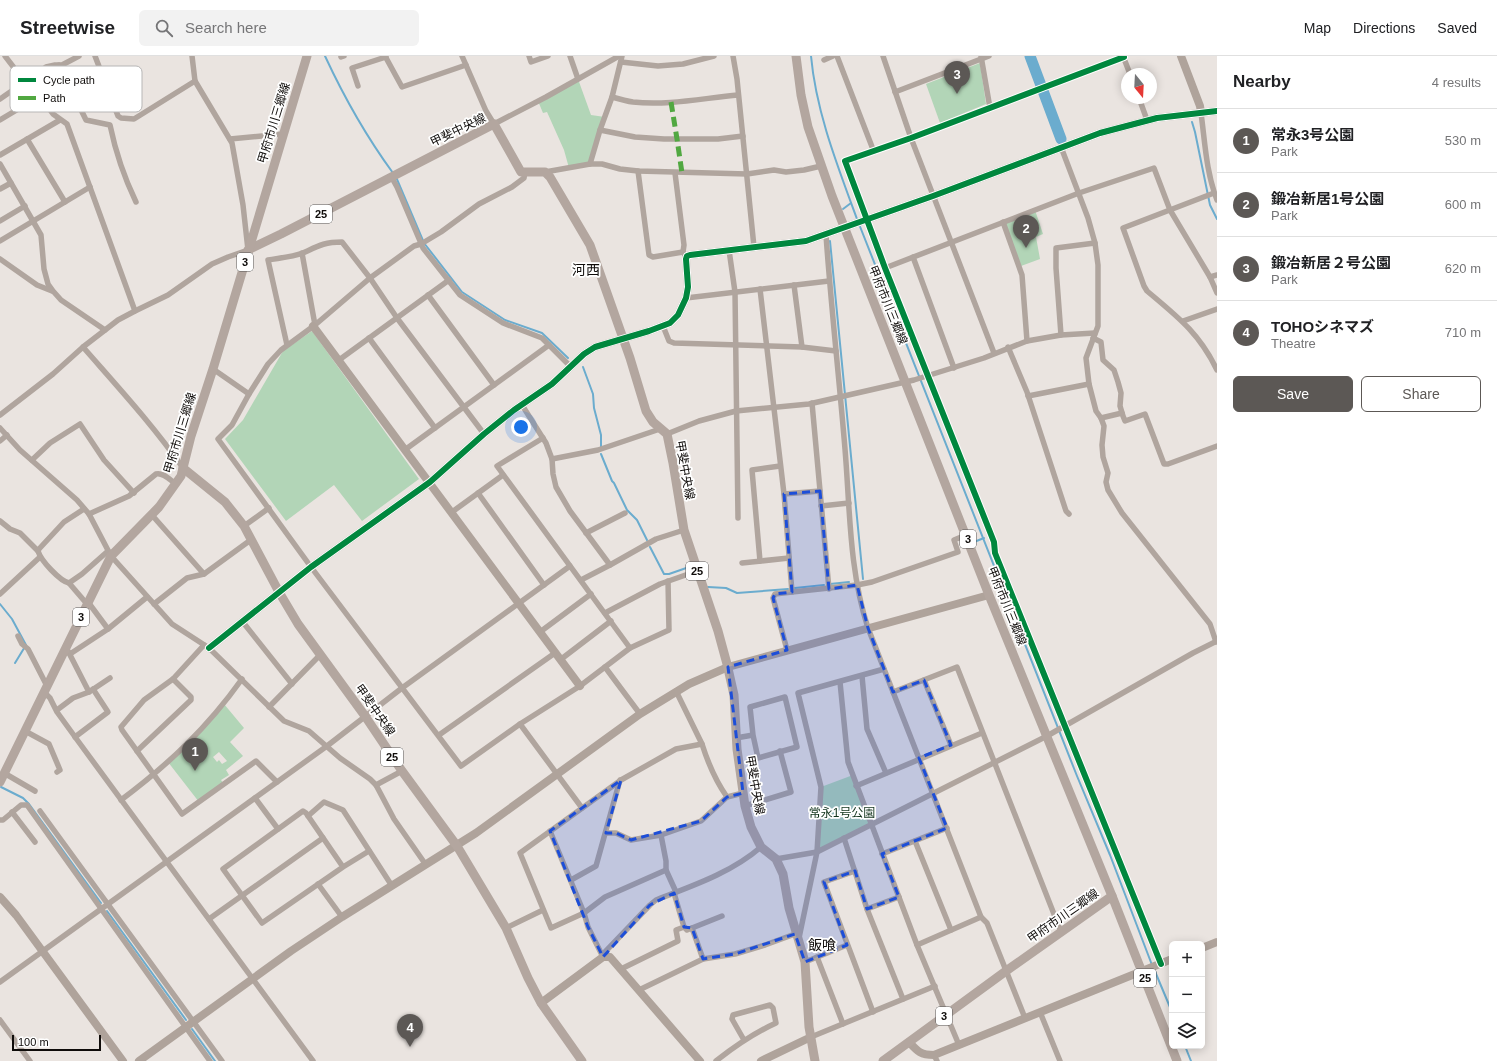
<!DOCTYPE html>
<meta charset="utf-8">
<style>
:root{--surface:#fff;--page:#f2f2f2;--text:#202124;--muted:#757577;--line:#e0e0e0;--accent:#5c5855}
body{margin:0;font-family:Helvetica,"Noto Sans JP",sans-serif;background:var(--page);color:var(--text)}
.controls{position:absolute;right:12px;bottom:12px;display:grid;overflow:hidden;border-radius:6px;box-shadow:0 2px 10px #0003}
.controls button{width:36px;height:36px;display:grid;place-items:center;padding:0;border:0;border-bottom:1px solid var(--line);background:var(--surface);color:var(--text);font:20px sans-serif}
.compass{position:absolute;left:1121px;top:12px;width:36px;height:36px;border-radius:50%;background:var(--surface);box-shadow:0 2px 10px #0003;rotate:162deg}
.scale{position:absolute;left:12px;bottom:10px;width:89px;box-sizing:border-box;padding-left:4px;border:2px solid #0f0c0a;border-top:0;font-size:11px;line-height:14px;white-space:nowrap;color:#0f0c0a;-webkit-text-stroke:3px #fff;paint-order:stroke}
.you{position:absolute;left:521px;top:371px;width:14px;height:14px;margin:-10px;border:3px solid #fff;border-radius:50%;background:#1a73e8;box-shadow:0 0 0 6px #1a73e833}
.badge{display:grid;place-items:center;width:26px;height:26px;border-radius:50%;background:var(--accent);color:#fff;font-size:13px;font-weight:700}
.pin{position:absolute;translate:-50% -33px;filter:drop-shadow(0 1px 2px #0008)}
.pin::after{content:'';position:absolute;top:21px;width:14px;height:12px;background:inherit;clip-path:polygon(0 0,100% 0,50% 100%)}
.list{margin:0;padding:0;list-style:none}
h2{display:flex;justify-content:space-between;align-items:center;height:52px;margin:0;padding:0 16px;font-size:17px}
h2 small{font-size:13px;font-weight:400;color:var(--muted)}
.list li{display:grid;grid-template-columns:26px 1fr auto;gap:12px;align-items:center;box-sizing:border-box;height:64px;padding:0 16px;border-top:1px solid var(--line)}
.list b{display:block;font-size:15px;white-space:nowrap}
.list p{margin:0;font-size:13px;white-space:nowrap;color:var(--muted)}
.list em{font-size:13px;font-style:normal;color:var(--muted)}
.actions{display:flex;gap:8px;padding:12px 16px}
.actions a{flex:1;padding:9px 0;border:1px solid var(--accent);border-radius:6px;text-align:center;font-size:14px;color:var(--accent)}
.actions .main{background:var(--accent);color:#fff}
.icon{flex:none;width:22px;height:22px;fill:none;stroke:currentColor;stroke-width:2;stroke-linecap:round;stroke-linejoin:round}
.map{position:relative;flex:none;width:1217px;height:1005px;overflow:hidden}
header{display:flex;align-items:center;gap:24px;box-sizing:border-box;height:56px;padding:0 20px;background:var(--surface);border-bottom:1px solid var(--line)}
header strong{font-size:19px}
nav{display:flex;gap:22px;margin-inline-start:auto;font-size:14px}
.search{width:280px;height:36px;background:var(--page);display:flex;align-items:center;gap:10px;box-sizing:border-box;padding:0 14px;border-radius:6px;color:var(--muted);font-size:15px}
main{display:flex}
aside{flex:1;background:var(--surface)}
.map>svg:first-child{display:block}
.green{fill:#b2d5b7;fill-rule:evenodd}
.lines{fill:none;stroke-linecap:round;stroke-linejoin:round}
.stream{stroke:#6bacce;stroke-width:2}
.river{stroke:#6bacce;stroke-width:11}
.street{stroke:#b0a59e;stroke-width:5.5}
.secondary{stroke:#afa39b;stroke-width:8}
.primary{stroke:#b3a69f;stroke-width:9}
.quiet{stroke:#51a841;stroke-width:5;stroke-dasharray:10 5;stroke-linecap:butt}
.cycleway-casing{stroke:#fff;stroke-width:8}
.cycleway{stroke:#00873e;stroke-width:6}
.marked{fill:#1d4ed8;fill-opacity:0.2;stroke:#1d4ed8;stroke-width:3;stroke-dasharray:8 5;stroke-linejoin:round}
.labels{text-anchor:middle;stroke-width:3.5;stroke-linejoin:round;paint-order:stroke}
.shield{fill:#fff;stroke:#575554;stroke-width:1}
.shield-label{font-size:11px;font-weight:bold;fill:#0f0c0a}
.street-label{font-size:12px;fill:#0f0c0a;stroke:#fff}
.park-label{font-size:12px;fill:#11331c;stroke:#fff}
.quarter-label{font-size:14px;fill:#0f0c0a;stroke:#fff}
.key{fill:#fff;stroke:#b7b6b6;stroke-width:1}
.key-label{font-size:11px;fill:#0f0c0a}
</style>
<header>
<strong>Streetwise</strong>
<div class="search"><svg class="icon" aria-label="search" viewBox="0 0 24 24"><circle cx="10" cy="10" r="6"/><path d="M15 15l6 6"/></svg>Search here</div>
<nav><a>Map</a><a>Directions</a><a>Saved</a></nav>
</header>
<main>
<div class="map">
<svg width="1217" height="1005" viewBox="0 0 1217 1005">
<rect width="100%" height="100%" fill="#eae4e0"/>
<g class="green">
<path d="M 980,7 L 986,48 L 940,67 L 926,28 Z"/>
<path d="M 578,23 L 591,59 L 605,61 L 590,108 L 569,112 L 564,94 L 547,56 L 543,57 L 538,45 Z"/>
<path d="M 1035,154 L 1043,178 L 1036,181 L 1040,203 L 1021,210 L 1003,166 Z"/>
<path d="M 312,275 L 419,423 L 362,465 L 334,429 L 286,465 L 225,383 L 243,364 L 283,295 Z"/>
<path d="M 224,648 L 244,672 L 230,686 L 243,700 L 226,714 L 229,719 L 221,724 L 224,728 L 199,746 L 168,706 ZM 219,696 L 227,705 L 222,708 L 219,704 L 217,706 L 213,701 Z"/>
<path d="M 853,719 L 871,768 L 817,796 L 821,731 Z"/>
</g>
<g class="lines">
<g class="stream">
<path d="M 325,0 C 344,41 366,80 393,117"/>
<path d="M 811,0 C 816,56 838,111 857,163"/>
<path d="M 1192,66 L 1195,76 L 1210,149 L 1217,163"/>
<path d="M 396,121 L 424,187 L 462,236 L 505,264 L 542,277 L 568,302"/>
<path d="M 843,153 L 851,147"/>
<path d="M 859,168 L 1077,720 L 1110,799 L 1152,909"/>
<path d="M 830,185 L 863,523"/>
<path d="M 583,311 L 593,338 L 594,352 L 601,379 L 601,391"/>
<path d="M 601,398 L 612,425 L 614,427 L 627,454 L 637,464 L 647,484"/>
<path d="M 974,486 L 984,482"/>
<path d="M 650,491 L 664,518 L 669,518 L 692,510"/>
<path d="M 830,528 L 849,526"/>
<path d="M 708,531 L 726,532 L 737,537 L 788,533"/>
<path d="M 795,532 L 824,529"/>
<path d="M 0,548 L 12,563 L 26,589 L 15,607"/>
<path d="M 1,731 L 23,742 L 29,748 L 101,847"/>
<path d="M 107,855 L 186,964"/>
<path d="M 1154,913 L 1172,956"/>
<path d="M 192,973 L 215,1005"/>
<path d="M 1185,990 L 1191,1005"/>
</g>
<path class="river" d="M 1030,0 L 1061,83"/>
<g class="street">
<path d="M 5,0 L 25,26"/>
<path d="M 95,0 L 118,60 L 121,62 L 134,63 L 195,25"/>
<path d="M 385,0 L 402,31 L 466,9"/>
<path d="M 462,0 L 486,55 L 494,68 L 546,41 L 619,0"/>
<path d="M 529,0 L 531,6 L 548,0"/>
<path d="M 570,0 L 578,23"/>
<path d="M 733,0 L 737,23 L 754,191"/>
<path d="M 837,0 L 874,96"/>
<path d="M 883,0 L 911,82 L 994,297"/>
<path d="M 981,0 L 990,52"/>
<path d="M 1123,0 L 1130,18"/>
<path d="M 341,1 L 344,0"/>
<path d="M 1124,1 L 911,82 L 845,105 L 885,212 L 994,486 L 995,497 L 1161,908"/>
<path d="M 824,4 L 833,0"/>
<path d="M 621,6 L 658,10 L 683,8 L 714,0"/>
<path d="M 59,9 L 86,64 L 110,69 C 116,98 123,119 136,146"/>
<path d="M 358,30 L 352,12 L 386,1"/>
<path d="M 895,36 L 989,0"/>
<path d="M 612,41 C 619,43 626,45 633,46 C 667,50 704,42 738,39"/>
<path d="M 1139,42 L 1147,64"/>
<path d="M 0,43 L 46,11 L 55,9 L 62,9 L 79,0"/>
<path d="M 1201,57 C 1205,86 1206,116 1217,144"/>
<path d="M 0,64 L 40,40 L 53,58 L 67,68 L 135,255"/>
<path d="M 600,74 L 635,81 L 664,83 L 718,83 L 743,80"/>
<path d="M 27,83 L 65,146"/>
<path d="M 230,83 L 283,78"/>
<path d="M 1061,91 L 1088,162 L 1095,187 L 1098,209 L 1098,270 L 1086,302 L 1089,328 L 1096,355 L 1101,362 L 1104,370 L 1102,389 L 1103,401 L 1108,417 L 1106,426 L 1108,434 L 1122,457 L 1210,568 L 1216,586"/>
<path d="M 0,99 L 60,64"/>
<path d="M 0,108 L 41,179 L 44,213 L 48,228 L 53,235 L 61,244 L 105,274"/>
<path d="M 590,108 L 600,74 L 612,41 L 622,0"/>
<path d="M 638,115 L 649,199 L 653,201 L 683,196"/>
<path d="M 525,116 L 524,122 L 512,131 L 479,148 L 441,176 L 421,188 L 414,190 L 370,222 L 315,269 L 281,294 L 268,308 L 249,338 L 232,369 L 218,383 L 311,511 L 461,710 L 520,668 L 580,630 L 630,592 L 669,574 L 668,525"/>
<path d="M 545,116 L 590,108 L 602,108 L 620,113 L 638,115 L 747,118 L 774,114 L 786,116 L 804,114 L 821,110"/>
<path d="M 675,117 L 684,189 L 683,196 L 685,199"/>
<path d="M 392,122 L 397,131 L 423,192 L 460,239 L 503,267 L 542,282 L 570,310"/>
<path d="M 0,133 L 11,127"/>
<path d="M 1214,137 L 1123,172 L 1144,230 L 1147,235 C 1178,261 1199,277 1217,314"/>
<path d="M 0,165 L 25,150"/>
<path d="M 1003,166 L 1022,219 L 1027,285"/>
<path d="M 826,179 C 831,250 839,321 845,393 C 850,453 849,514 868,572 L 981,861 L 987,867 L 1025,962"/>
<path d="M 0,185 L 90,131"/>
<path d="M 729,194 L 735,236 L 738,462"/>
<path d="M 302,197 L 315,269"/>
<path d="M 913,201 L 954,312"/>
<path d="M 0,203 L 37,229 L 52,235"/>
<path d="M 885,212 L 1079,137 L 1154,112 L 1170,154 L 1210,221 L 1217,219"/>
<path d="M 1210,221 L 1217,237"/>
<path d="M 794,229 L 802,291"/>
<path d="M 760,233 L 784,438 L 792,536 L 857,529 L 872,526 L 958,496 L 954,484 L 966,479"/>
<path d="M 428,239 L 494,329"/>
<path d="M 686,242 L 829,225"/>
<path d="M 1183,265 L 1217,253"/>
<path d="M 663,270 L 669,285 L 674,287 L 802,291 L 836,295"/>
<path d="M 1061,279 L 1056,212 L 1056,192 L 1095,187"/>
<path d="M 369,282 L 435,372"/>
<path d="M 1093,282 L 1101,286 L 1103,304 L 1114,314 L 1118,326 L 1121,337 L 1120,350 L 1123,360 L 1125,365 L 1145,358 L 1164,408 L 1168,408 L 1217,390"/>
<path d="M 287,289 L 268,204 C 279,202 292,201 303,197 C 318,190 324,186 342,186 L 370,222 L 397,262 L 484,378"/>
<path d="M 83,291 C 117,330 153,369 183,412"/>
<path d="M 1008,291 L 1027,336 L 1066,455 L 1069,458"/>
<path d="M 339,304 L 449,224"/>
<path d="M 213,313 L 249,338"/>
<path d="M 1028,340 L 1089,328"/>
<path d="M 812,347 L 829,533"/>
<path d="M 522,349 L 546,387 L 552,403 L 553,418 L 556,431 L 570,455 L 610,509"/>
<path d="M 0,359 L 53,318 L 83,291 L 118,264 L 135,255 L 168,239 L 212,208 L 228,201 L 248,194 L 243,149 L 232,87 L 195,25 L 192,0"/>
<path d="M 1101,362 L 1122,357"/>
<path d="M 0,372 L 20,394 L 77,444 L 89,458 L 111,500 L 172,568 L 209,592 L 284,665 L 309,675 L 340,702 L 370,723 L 376,729 L 394,763 L 426,809"/>
<path d="M 667,378 L 699,365 L 736,355 L 809,348 L 914,324 L 984,302 L 1027,285 L 1061,279 L 1095,277"/>
<path d="M 543,382 L 497,410 L 630,592"/>
<path d="M 0,385 L 7,379"/>
<path d="M 406,393 L 549,289"/>
<path d="M 552,403 L 598,394 L 660,373"/>
<path d="M 32,404 L 50,387 L 80,368 L 104,404 L 134,437"/>
<path d="M 478,437 L 544,529"/>
<path d="M 784,438 L 820,435"/>
<path d="M 821,450 L 849,447"/>
<path d="M 84,453 L 64,466 L 39,493 L 38,495 C 41,505 60,525 69,527 L 82,518 L 108,495"/>
<path d="M 452,456 L 503,419"/>
<path d="M 89,458 L 129,440 L 156,418 C 163,416 170,424 176,428"/>
<path d="M 151,458 L 204,518"/>
<path d="M 0,465 L 10,473 L 20,477 L 38,495"/>
<path d="M 244,470 L 269,452"/>
<path d="M 586,477 L 625,457"/>
<path d="M 760,505 L 752,414 L 780,410"/>
<path d="M 742,507 L 789,502"/>
<path d="M 581,524 L 610,509 L 656,483 L 684,474"/>
<path d="M 69,527 L 87,548"/>
<path d="M 0,538 L 40,501"/>
<path d="M 88,546 L 108,573"/>
<path d="M 154,548 L 187,522 L 204,518 L 252,483"/>
<path d="M 605,557 L 660,528 L 697,515"/>
<path d="M 242,565 L 292,628"/>
<path d="M 540,576 L 591,538"/>
<path d="M 18,580 L 22,588 L 28,593 L 47,630"/>
<path d="M 204,589 L 173,623 L 144,644 L 121,671 L 122,674 L 182,758 L 256,705 L 277,726"/>
<path d="M 787,594 L 773,542 L 775,538 L 792,536"/>
<path d="M 68,595 L 89,636"/>
<path d="M 70,598 L 108,573 L 147,541"/>
<path d="M 560,604 L 611,565"/>
<path d="M 605,611 L 640,658"/>
<path d="M 862,620 L 867,673 L 886,717"/>
<path d="M 924,624 L 951,689"/>
<path d="M 840,626 L 848,706 L 917,889 L 959,989"/>
<path d="M 44,636 L 50,642 L 57,656 L 78,685 L 313,1005"/>
<path d="M 893,636 L 957,611 L 1061,876"/>
<path d="M 269,651 L 320,599"/>
<path d="M 57,654 L 73,642 L 89,636 L 110,622"/>
<path d="M 520,668 L 582,752"/>
<path d="M 25,675 L 49,688 L 60,714 L 57,716"/>
<path d="M 439,679 L 555,597"/>
<path d="M 75,681 L 108,656 L 93,633"/>
<path d="M 736,682 L 753,679 L 750,651 L 785,641 L 797,691 L 758,702 L 753,679"/>
<path d="M 702,688 C 708,707 715,724 727,741"/>
<path d="M 137,695 L 191,644 L 191,641 L 173,623"/>
<path d="M 4,717 L 35,735"/>
<path d="M 376,729 L 402,715"/>
<path d="M 856,730 L 982,677"/>
<path d="M 255,742 L 278,773"/>
<path d="M 121,744 C 169,708 207,672 242,623"/>
<path d="M 745,750 L 791,736 L 780,695"/>
<path d="M 40,755 L 222,1005"/>
<path d="M 12,756 L 35,786"/>
<path d="M 308,760 L 324,746 L 343,754 L 392,830"/>
<path d="M 0,764 L 3,764 L 21,749 L 27,749 L 210,1005"/>
<path d="M 550,775 L 584,857 L 588,871 L 603,901"/>
<path d="M 606,777 L 616,777 L 631,784 L 661,779 L 701,765 L 727,741 L 743,737"/>
<path d="M 661,779 L 666,805 L 666,814 L 676,836"/>
<path d="M 844,782 L 867,853 L 903,943"/>
<path d="M 915,785 L 951,874"/>
<path d="M 882,798 L 947,772"/>
<path d="M 776,803 L 817,796 L 1047,680 L 1193,597 L 1217,585"/>
<path d="M 343,811 L 306,757 L 303,755 L 223,813 L 262,867 L 343,811 L 369,795"/>
<path d="M 666,814 L 605,841 L 584,857 L 551,872 L 520,797 L 621,724 L 676,693 L 702,688 L 676,635"/>
<path d="M 855,815 L 824,826 L 873,956"/>
<path d="M 571,824 L 596,810 L 620,724"/>
<path d="M 318,828 L 342,861"/>
<path d="M 867,853 L 899,841"/>
<path d="M 209,863 L 323,782"/>
<path d="M 684,871 L 687,874 L 692,872 L 703,903"/>
<path d="M 506,872 L 543,854"/>
<path d="M 692,872 L 722,860"/>
<path d="M 799,882 L 817,796 L 821,731 L 798,637 L 884,613"/>
<path d="M 917,889 L 981,861"/>
<path d="M 603,901 L 605,896 L 650,849 L 656,844 C 692,830 731,817 761,791"/>
<path d="M 817,901 L 843,968"/>
<path d="M 805,906 L 847,889"/>
<path d="M 621,913 L 678,885 L 676,874 L 684,871 L 674,837"/>
<path d="M 0,926 L 327,690 L 402,632 L 570,510"/>
<path d="M 639,934 L 703,903 L 735,898 L 765,889 L 795,878"/>
<path d="M 1040,956 L 1060,1005"/>
<path d="M 0,964 L 30,1005"/>
<path d="M 811,981 L 935,930"/>
<path d="M 934,999 L 937,1005"/>
<path d="M 716,1005 C 735,990 754,977 776,967 L 773,952 L 770,949 L 733,959 L 732,963 L 744,984"/>
</g>
<g class="secondary">
<path d="M 1181,0 L 1200,50 L 1201,57"/>
<path d="M 313,270 L 580,630"/>
<path d="M 209,592 L 311,511 L 430,426 L 484,378 L 514,354 L 552,328 L 584,298 L 595,291 L 649,275 L 670,267 L 678,259 L 686,242 L 688,231 L 686,203 L 687,200 L 690,199 L 806,185 L 933,140 L 1100,77 L 1157,62 L 1217,55"/>
<path d="M 0,841 L 16,859 L 123,1005"/>
<path d="M 1202,892 L 1217,886"/>
<path d="M 541,947 L 603,901 L 610,901 L 700,1005"/>
<path d="M 909,986 C 918,996 921,999 934,999 L 1172,903"/>
<path d="M 139,1005 L 291,895 L 342,861 L 476,777 L 640,658 L 689,628 L 728,611 L 989,539"/>
<path d="M 761,1005 L 811,981"/>
</g>
<g class="primary">
<path d="M 796,0 L 801,39 L 808,71 L 832,140 L 989,539 L 1112,840 L 1006,915 L 883,1005"/>
<path d="M 248,194 L 281,178 L 494,68 L 521,116 L 545,116 L 550,121 L 590,189 L 630,302 L 646,355 L 653,366 L 667,378 L 673,407 L 684,474 L 718,575 L 727,608 L 734,639 L 737,693 L 745,750 L 751,771 L 761,791 L 776,803 L 783,818 L 789,852 L 805,906 L 809,971 L 815,1005"/>
<path d="M 183,412 L 225,446 L 244,470 L 279,536 L 298,568 L 365,660 L 402,715 L 457,790 L 506,872 L 528,922 L 541,947 L 582,1005"/>
<path d="M 0,726 L 111,500 L 159,451 L 181,420 L 191,380 L 213,313 L 307,0"/>
<path d="M 1112,840 L 1177,1005"/>
</g>
<path class="quiet" d="M 671,46 L 677,83 L 682,117"/>
<defs>
<g id="cycleway">
<path d="M 1124,1 L 911,82 L 845,105 L 885,212 L 994,486 L 995,497 L 1161,908"/>
<path d="M 209,592 L 311,511 L 430,426 L 484,378 L 514,354 L 552,328 L 584,298 L 595,291 L 649,275 L 670,267 L 678,259 L 686,242 L 688,231 L 686,203 L 687,200 L 690,199 L 806,185 L 933,140 L 1100,77 L 1157,62 L 1217,55"/>
</g>
</defs>
<use href="#cycleway" class="cycleway-casing"/>
<use href="#cycleway" class="cycleway"/>
</g>
<path class="marked" d="M 820,435 L 829,533 L 857,529 L 868,572 L 893,636 L 924,624 L 951,689 L 919,702 L 947,772 L 882,798 L 899,841 L 867,853 L 855,815 L 824,826 L 847,889 L 805,906 L 795,878 L 735,898 L 703,903 L 692,872 L 684,871 L 674,837 L 650,849 L 603,901 L 588,871 L 550,775 L 621,724 L 606,777 L 616,777 L 631,784 L 701,765 L 727,741 L 743,737 L 728,611 L 787,594 L 773,542 L 775,538 L 792,536 L 784,438 Z"/>
<g class="labels">
<g class="shield">
<rect x="310" y="149" width="22" height="18" rx="3"/>
<rect x="237" y="197" width="16" height="18" rx="3"/>
<rect x="960" y="474" width="16" height="18" rx="3"/>
<rect x="686" y="506" width="22" height="18" rx="3"/>
<rect x="73" y="552" width="16" height="18" rx="3"/>
<rect x="381" y="692" width="22" height="18" rx="3"/>
<rect x="1134" y="913" width="22" height="18" rx="3"/>
<rect x="936" y="951" width="16" height="18" rx="3"/>
</g>
<g class="shield-label">
<text x="321" y="162">25</text>
<text x="245" y="210">3</text>
<text x="968" y="487">3</text>
<text x="697" y="519">25</text>
<text x="81" y="565">3</text>
<text x="392" y="705">25</text>
<text x="1145" y="926">25</text>
<text x="944" y="964">3</text>
</g>
<g class="street-label">
<text transform="translate(274 67) rotate(-73)" y="4">甲府市川三郷線</text>
<text transform="translate(458 74) rotate(-26)" y="4">甲斐中央線</text>
<text transform="translate(888 249) rotate(68)" y="4">甲府市川三郷線</text>
<text transform="translate(180 377) rotate(-73)" y="4">甲府市川三郷線</text>
<text transform="translate(685 414) rotate(80)" y="4">甲斐中央線</text>
<text transform="translate(1007 550) rotate(68)" y="4">甲府市川三郷線</text>
<text transform="translate(375 654) rotate(55)" y="4">甲斐中央線</text>
<text transform="translate(755 729) rotate(80)" y="4">甲斐中央線</text>
<text transform="translate(1063 860) rotate(-35)" y="4">甲府市川三郷線</text>
</g>
<g class="park-label">
<text x="842" y="761">常永1号公園</text>
</g>
<g class="quarter-label">
<text x="586" y="219">河西</text>
<text x="822" y="894">飯喰</text>
</g>
</g>
<rect x="10" y="10" width="132" height="46" rx="6" class="key"/>
<rect x="18" y="22" width="18" height="4" fill="#00873e"/>
<rect x="18" y="40" width="18" height="4" fill="#51a841"/>
<g class="key-label">
<text x="43" y="28">Cycle path</text>
<text x="43" y="46">Path</text>
</g>
</svg>
<div class="controls">
<button>+</button>
<button>−</button>
<button><svg class="icon" aria-label="layers" viewBox="0 0 24 24"><path d="M12 4l9 5-9 5-9-5zM3 14l9 5 9-5"/></svg></button>
</div>
<svg class="compass" viewBox="-18 -18 36 36"><path d="M0-13l5 13h-10z" fill="#e53935"/><path d="M0 13l5-13h-10z" fill="#757577"/></svg>
<div class="scale">100 m</div>
<div class="you"></div>
<div class="pin badge" style="left:195px;top:715px">1</div>
<div class="pin badge" style="left:1026px;top:192px">2</div>
<div class="pin badge" style="left:957px;top:38px">3</div>
<div class="pin badge" style="left:410px;top:991px">4</div>
</div>
<aside>
<h2>Nearby<small>4 results</small></h2>
<ul class="list">
<li><span class="badge">1</span><div><b>常永3号公園</b><p>Park</p></div><em>530 m</em></li>
<li><span class="badge">2</span><div><b>鍛冶新居1号公園</b><p>Park</p></div><em>600 m</em></li>
<li><span class="badge">3</span><div><b>鍛冶新居２号公園</b><p>Park</p></div><em>620 m</em></li>
<li><span class="badge">4</span><div><b>TOHOシネマズ</b><p>Theatre</p></div><em>710 m</em></li>
</ul>
<div class="actions"><a class="main">Save</a><a>Share</a></div>
</aside>
</main>
